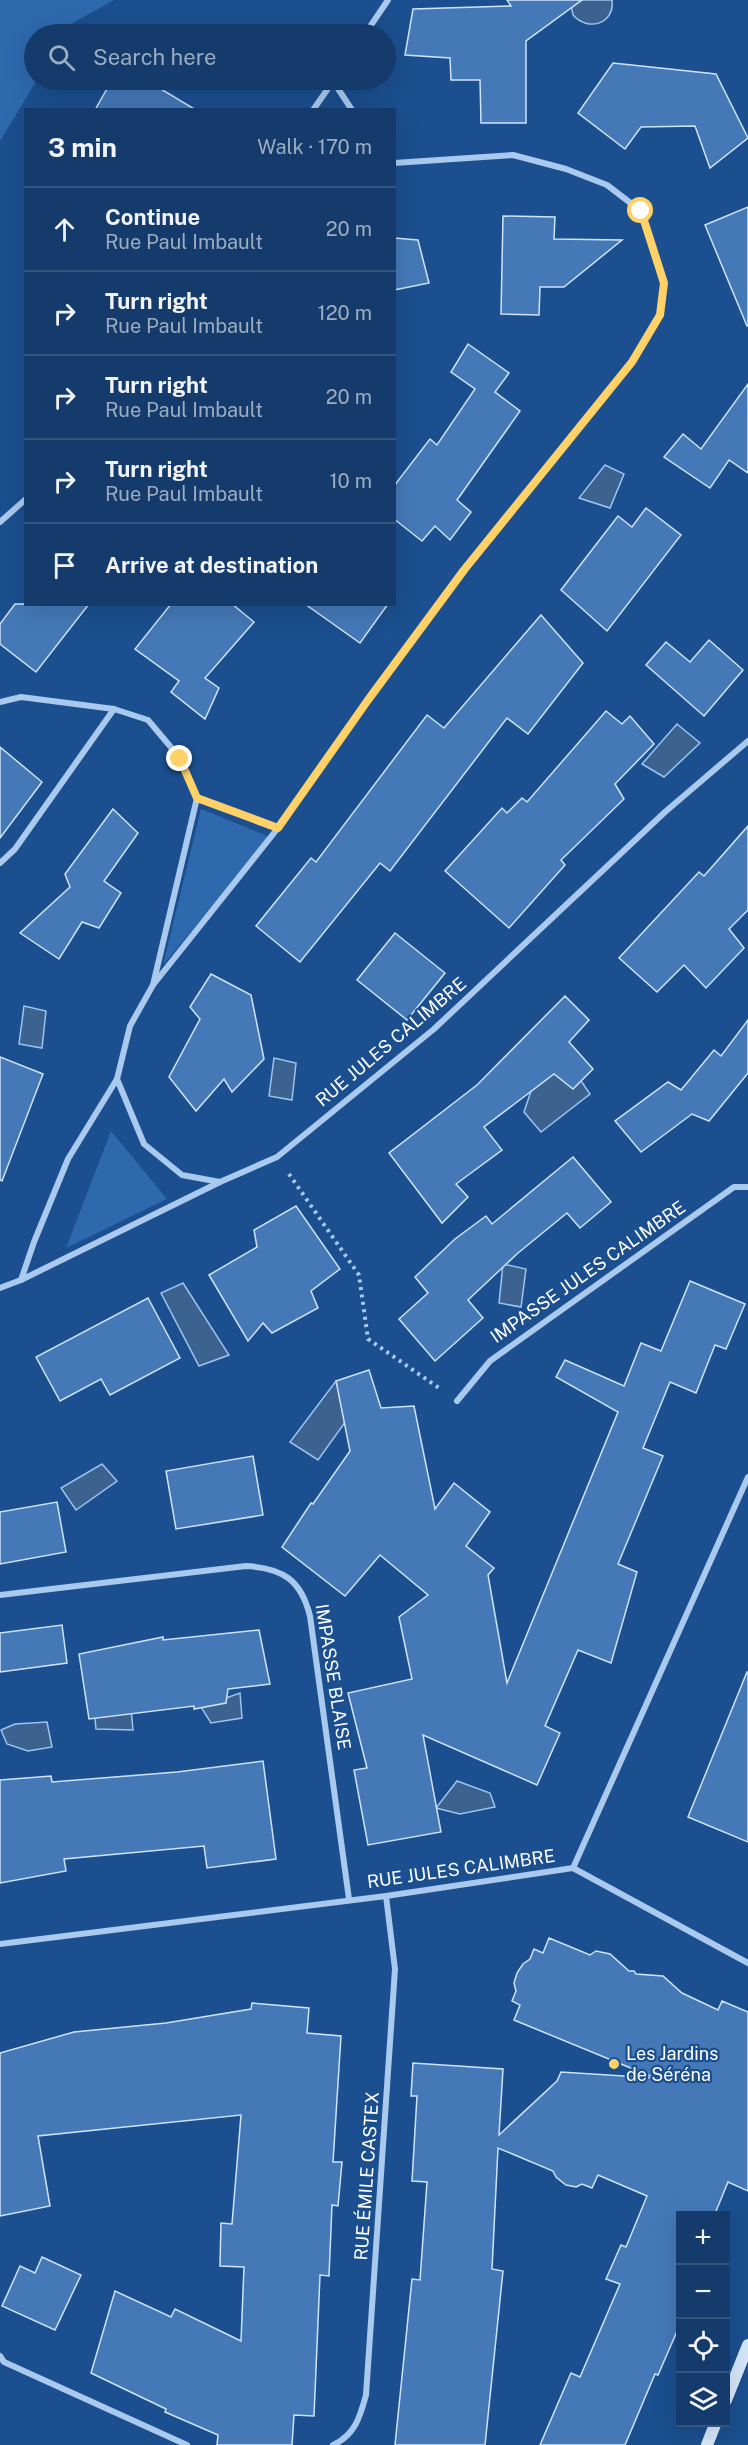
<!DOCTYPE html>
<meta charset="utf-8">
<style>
:root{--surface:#143b6b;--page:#1d4271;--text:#f1f3f6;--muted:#9dadc1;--line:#33557e}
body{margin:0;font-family:"Public Sans",sans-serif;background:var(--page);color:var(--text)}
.controls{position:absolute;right:18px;bottom:18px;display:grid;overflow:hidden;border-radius:0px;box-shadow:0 6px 24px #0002}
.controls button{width:54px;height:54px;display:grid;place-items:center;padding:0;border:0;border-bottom:2px solid var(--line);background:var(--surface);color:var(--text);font:30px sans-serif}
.stop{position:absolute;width:18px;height:18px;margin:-14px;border:4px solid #ffd166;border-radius:50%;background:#fff}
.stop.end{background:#ffd166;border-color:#fff;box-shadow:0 2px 6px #0008}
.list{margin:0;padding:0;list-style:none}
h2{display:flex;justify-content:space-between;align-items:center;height:78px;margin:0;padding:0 24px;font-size:26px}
h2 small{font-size:20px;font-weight:400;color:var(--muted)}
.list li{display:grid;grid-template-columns:39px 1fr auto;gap:18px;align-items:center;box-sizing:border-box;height:84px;padding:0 24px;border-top:2px solid var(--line)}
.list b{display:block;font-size:22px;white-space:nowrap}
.list p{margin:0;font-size:20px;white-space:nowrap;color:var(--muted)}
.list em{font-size:20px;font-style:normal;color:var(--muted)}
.icon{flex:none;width:33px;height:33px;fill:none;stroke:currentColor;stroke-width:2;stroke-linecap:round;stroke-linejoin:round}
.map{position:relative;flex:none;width:748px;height:2445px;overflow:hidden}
.search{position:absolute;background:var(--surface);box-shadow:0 6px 24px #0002;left:24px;top:24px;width:372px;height:66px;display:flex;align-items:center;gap:15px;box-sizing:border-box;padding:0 21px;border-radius:33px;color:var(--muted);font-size:22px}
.panel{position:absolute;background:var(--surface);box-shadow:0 6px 24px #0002;left:24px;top:108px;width:372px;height:498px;border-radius:0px}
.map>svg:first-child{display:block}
.green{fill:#2e69ad}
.water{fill:#3c6290;stroke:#9cc4f0;stroke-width:1.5}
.building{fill:#4478b7;stroke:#cfe3fa;stroke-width:1.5}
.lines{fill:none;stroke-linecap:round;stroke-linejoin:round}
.path{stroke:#a9c9ee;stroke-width:4;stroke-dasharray:3 4.5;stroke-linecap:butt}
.street{stroke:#a9c9ee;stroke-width:6}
.secondary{stroke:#d6e6fa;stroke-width:12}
.route{stroke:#ffd166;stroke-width:8}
.poi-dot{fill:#ffd166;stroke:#1b4f8f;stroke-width:2}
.labels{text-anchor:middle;stroke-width:4.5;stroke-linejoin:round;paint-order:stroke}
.street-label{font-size:18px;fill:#fff;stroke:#1b4f8f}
.poi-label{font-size:18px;fill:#fff;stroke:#1b4f8f;text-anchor:start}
</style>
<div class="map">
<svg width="748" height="2445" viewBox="0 0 748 2445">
<rect width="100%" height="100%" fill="#1b4f8f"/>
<g class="green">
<path d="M 0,0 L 114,0 L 71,24 L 64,34 L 34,34 L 34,80 L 37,80 L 0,141 Z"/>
<path d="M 201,809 L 270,837 L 163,965 Z"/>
<path d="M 111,1131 L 167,1199 L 66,1248 Z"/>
</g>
<g class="water">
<path d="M 570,0 L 612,0 C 615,24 588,32 573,15 Z"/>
<path d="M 605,465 L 624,474 L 610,508 L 579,498 Z"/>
<path d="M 677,724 L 700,743 L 664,777 L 642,764 Z"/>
<path d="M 24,1006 L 46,1011 L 42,1048 L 19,1044 Z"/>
<path d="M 274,1058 L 296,1063 L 292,1100 L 269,1096 Z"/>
<path d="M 571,1066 L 590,1094 L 541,1132 L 524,1112 L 539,1067 Z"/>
<path d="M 503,1264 L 526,1269 L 521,1307 L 499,1303 Z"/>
<path d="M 183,1283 L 229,1355 L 199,1366 L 161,1293 Z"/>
<path d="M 336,1381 L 356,1407 L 318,1460 L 290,1442 Z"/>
<path d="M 102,1464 L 117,1481 L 76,1510 L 61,1488 Z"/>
<path d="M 240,1693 L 242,1718 L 211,1723 L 201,1707 Z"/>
<path d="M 130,1698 L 133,1730 L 96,1729 L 93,1699 Z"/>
<path d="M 47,1722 L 52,1747 L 28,1751 L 7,1744 L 1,1730 L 15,1724 Z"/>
<path d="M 457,1781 L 490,1793 L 495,1807 L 460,1814 L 436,1808 Z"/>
</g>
<g class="building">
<path d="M 507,0 L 582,0 L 526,41 L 526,123 L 481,123 L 480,80 L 451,80 L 450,58 L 405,55 L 413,9 L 511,6 Z"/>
<path d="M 613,63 L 716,74 L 748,138 L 710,168 L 695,126 L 641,127 L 625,149 L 578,113 Z"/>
<path d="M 112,80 L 146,80 L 196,110 L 95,110 Z"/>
<path d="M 748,207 L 748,326 L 747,326 L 705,225 Z"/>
<path d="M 503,216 L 555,217 L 554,239 L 622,240 L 564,287 L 540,287 L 539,315 L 501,314 Z"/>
<path d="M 394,238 L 418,240 L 429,283 L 394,290 Z"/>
<path d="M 468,344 L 509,373 L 495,392 L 520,411 L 457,500 L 471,512 L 450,540 L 435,526 L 422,541 L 394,519 L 394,486 L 430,439 L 437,445 L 475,389 L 451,372 Z"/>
<path d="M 748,384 L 748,473 L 729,460 L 710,488 L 664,457 L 683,434 L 701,449 Z"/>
<path d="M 646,508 L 681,535 L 607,631 L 561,590 L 618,516 L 632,527 Z"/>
<path d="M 15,604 L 89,604 L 36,672 L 0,644 L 0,624 Z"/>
<path d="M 171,604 L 232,604 L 254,622 L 205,678 L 219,688 L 205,719 L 171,692 L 179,681 L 135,649 Z"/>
<path d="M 305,604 L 388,604 L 360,643 Z"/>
<path d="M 541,615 L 583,663 L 528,734 L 507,718 L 390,871 L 380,863 L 300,962 L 256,926 L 311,858 L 316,862 L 427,715 L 444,728 Z"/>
<path d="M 709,640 L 743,670 L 704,716 L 646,665 L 666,642 L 690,662 Z"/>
<path d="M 606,711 L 622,724 L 630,716 L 654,744 L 615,784 L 624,799 L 561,860 L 565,865 L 509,928 L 445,871 L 502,808 L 507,813 L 522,798 L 527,802 Z"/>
<path d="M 0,747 L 42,782 L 0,838 Z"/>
<path d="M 113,809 L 138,833 L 104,881 L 121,893 L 99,928 L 82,922 L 59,959 L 20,933 L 70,887 L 65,874 Z"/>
<path d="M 748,826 L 748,910 L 729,929 L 744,948 L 706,988 L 684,965 L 657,992 L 619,958 L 699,872 L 704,876 Z"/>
<path d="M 395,933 L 445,973 L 407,1020 L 357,980 Z"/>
<path d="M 211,974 L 251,995 L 264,1059 L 232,1092 L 224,1079 L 196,1111 L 169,1077 L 200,1019 L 190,1007 Z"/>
<path d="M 565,996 L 589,1020 L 569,1042 L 593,1069 L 573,1089 L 554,1074 L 484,1127 L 502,1150 L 456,1184 L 468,1197 L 442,1223 L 389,1153 L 477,1085 Z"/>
<path d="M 748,1020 L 748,1073 L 709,1121 L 692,1114 L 641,1152 L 615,1121 L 668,1082 L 681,1090 L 714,1050 L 721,1056 Z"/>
<path d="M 0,1057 L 43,1074 L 2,1181 L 0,1180 Z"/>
<path d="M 573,1157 L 611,1202 L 580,1228 L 567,1213 L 518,1253 L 468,1300 L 483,1318 L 435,1361 L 399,1319 L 428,1293 L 415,1277 L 455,1239 L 486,1216 L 492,1224 Z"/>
<path d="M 296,1206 L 340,1269 L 311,1291 L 318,1308 L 272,1333 L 263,1323 L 248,1341 L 209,1275 L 257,1247 L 254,1230 Z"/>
<path d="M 690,1281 L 745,1304 L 726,1349 L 715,1345 L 696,1393 L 670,1382 L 643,1448 L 663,1456 L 618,1564 L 637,1572 L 611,1663 L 578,1650 L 545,1726 L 560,1733 L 537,1785 L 423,1735 L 441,1832 L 368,1845 L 354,1770 L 367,1768 L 348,1693 L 412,1679 L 399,1617 L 428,1595 L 380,1555 L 345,1596 L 282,1547 L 311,1503 L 313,1504 L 350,1451 L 336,1381 L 369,1370 L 381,1408 L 414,1406 L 435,1509 L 454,1483 L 490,1512 L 466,1546 L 494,1568 L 488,1575 L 507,1683 L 618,1412 L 556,1377 L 565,1360 L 624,1386 L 641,1343 L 661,1351 Z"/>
<path d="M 148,1298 L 180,1358 L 110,1395 L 101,1379 L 60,1401 L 36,1357 Z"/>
<path d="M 253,1456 L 263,1515 L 176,1529 L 166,1471 Z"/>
<path d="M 57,1502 L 66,1552 L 0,1564 L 0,1512 Z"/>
<path d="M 62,1625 L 67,1663 L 0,1672 L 0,1633 Z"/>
<path d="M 259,1630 L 270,1684 L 228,1689 L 226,1703 L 194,1709 L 194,1706 L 89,1719 L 79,1654 L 163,1637 L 163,1640 Z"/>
<path d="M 747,1672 L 748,1672 L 748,1842 L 688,1817 Z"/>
<path d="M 263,1761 L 276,1859 L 207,1868 L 204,1846 L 64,1859 L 66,1871 L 0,1883 L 0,1780 L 51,1776 L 52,1782 L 177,1772 Z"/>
<path d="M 549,1938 L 590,1955 L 596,1951 L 610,1954 L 629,1971 L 634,1971 L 636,1974 L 663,1976 L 682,1993 L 718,2010 L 722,2001 L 748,2012 L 748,2191 L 728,2182 L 714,2216 L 681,2216 L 681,2322 L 658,2375 L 655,2374 L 625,2445 L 540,2445 L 571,2373 L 580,2377 L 620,2284 L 606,2279 L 621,2245 L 626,2247 L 647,2196 L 598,2175 L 592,2188 L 582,2184 L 576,2187 L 566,2185 L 556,2177 L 553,2171 L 498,2148 L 492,2269 L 503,2271 L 485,2445 L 395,2445 L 412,2279 L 420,2280 L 427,2182 L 412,2181 L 417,2096 L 411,2096 L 413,2063 L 503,2069 L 499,2135 L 557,2081 L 561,2072 L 655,2078 L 514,2020 L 520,2005 L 512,2001 L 516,1991 L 514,1983 L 517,1973 L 523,1964 L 530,1959 L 534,1949 L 543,1953 Z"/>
<path d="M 252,2003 L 309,2008 L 307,2033 L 341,2036 L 333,2162 L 342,2162 L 338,2206 L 332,2205 L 329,2276 L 320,2275 L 314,2416 L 294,2415 L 292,2445 L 217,2445 L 218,2435 L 165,2412 L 166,2409 L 91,2373 L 115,2291 L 171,2317 L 175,2309 L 241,2341 L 244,2267 L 220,2266 L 221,2223 L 232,2224 L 241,2115 L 38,2136 L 50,2206 L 0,2216 L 0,2053 L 74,2032 L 166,2023 L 251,2009 Z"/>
<path d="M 42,2257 L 81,2275 L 55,2330 L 2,2306 L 20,2266 L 35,2273 Z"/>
</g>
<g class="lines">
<path class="path" d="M 289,1174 L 359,1275 L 368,1339 L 442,1390"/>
<g class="street">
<path d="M 365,34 L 388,0"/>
<path d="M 333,81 L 352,110"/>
<path d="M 313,110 L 334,80"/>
<path d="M 0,522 L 26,499"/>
<path d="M 0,702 L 21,697 L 114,709 L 148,720 L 180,758 L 197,798 L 153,985 L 130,1026 L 117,1079 L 68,1159 L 34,1242 L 21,1280"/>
<path d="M 197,798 L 278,828"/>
<path d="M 0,863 L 15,849 L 114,709"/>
<path d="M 153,985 L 278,828 L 368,700 L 464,570 L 632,362 L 660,315 L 664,283 L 641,211 L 607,185 L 566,169 L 513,155 L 394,163"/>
<path d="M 117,1079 L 144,1144 L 182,1175 L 220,1182"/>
<path d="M 0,1288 L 21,1280 L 220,1182 L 277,1157 L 434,1029 L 665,812 L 748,741"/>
<path d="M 457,1401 L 490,1361 L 734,1187 L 748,1187"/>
<path d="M 0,1595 L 246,1566 C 283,1568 301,1580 310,1616 L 349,1899"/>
<path d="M 573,1868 L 748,1963"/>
<path d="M 0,1944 L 386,1896 L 573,1868 L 748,1477"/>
<path d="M 0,2356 L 4,2362 L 187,2445"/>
<path d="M 333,2445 C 355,2435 360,2417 366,2395 L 395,1969 L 386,1896"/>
</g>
<g class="secondary">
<path d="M 726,2400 L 748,2345"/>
<path d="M 707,2445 L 716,2422"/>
</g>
</g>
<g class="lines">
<path class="route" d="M 180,759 L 197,798 L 278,828 L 368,700 L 464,570 L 632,362 L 660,315 L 664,283 L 641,211"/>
</g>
<circle class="poi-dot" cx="614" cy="2064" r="6"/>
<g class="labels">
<g class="street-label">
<text transform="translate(391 1042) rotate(-40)" y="6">RUE JULES CALIMBRE</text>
<text transform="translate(588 1272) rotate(-35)" y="6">IMPASSE JULES CALIMBRE</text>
<text transform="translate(333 1677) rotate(81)" y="6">IMPASSE BLAISE</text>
<text transform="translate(461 1869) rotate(-8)" y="6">RUE JULES CALIMBRE</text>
<text transform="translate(367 2176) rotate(-86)" y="6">RUE ÉMILE CASTEX</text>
</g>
<g class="poi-label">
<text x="626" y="2060">Les Jardins<tspan x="626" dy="21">de Séréna</tspan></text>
</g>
</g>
</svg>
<div class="controls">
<button>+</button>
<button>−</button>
<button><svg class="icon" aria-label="locate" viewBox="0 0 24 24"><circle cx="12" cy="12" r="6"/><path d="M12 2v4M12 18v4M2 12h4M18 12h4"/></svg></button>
<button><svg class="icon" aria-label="layers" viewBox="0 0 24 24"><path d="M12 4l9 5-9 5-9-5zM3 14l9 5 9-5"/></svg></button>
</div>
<div class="stop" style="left:641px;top:211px"></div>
<div class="stop end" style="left:180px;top:759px"></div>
<div class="search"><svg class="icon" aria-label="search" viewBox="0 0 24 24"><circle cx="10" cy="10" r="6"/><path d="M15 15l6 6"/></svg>Search here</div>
<section class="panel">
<h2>3 min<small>Walk · 170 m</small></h2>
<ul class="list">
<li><svg class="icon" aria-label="ahead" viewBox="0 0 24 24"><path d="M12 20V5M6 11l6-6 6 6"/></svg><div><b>Continue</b><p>Rue Paul Imbault</p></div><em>20 m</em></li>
<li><svg class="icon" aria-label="right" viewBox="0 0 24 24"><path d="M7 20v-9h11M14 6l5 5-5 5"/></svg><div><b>Turn right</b><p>Rue Paul Imbault</p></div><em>120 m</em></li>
<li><svg class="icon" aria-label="right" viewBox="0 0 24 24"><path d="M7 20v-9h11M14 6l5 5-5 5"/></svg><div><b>Turn right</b><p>Rue Paul Imbault</p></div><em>20 m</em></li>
<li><svg class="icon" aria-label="right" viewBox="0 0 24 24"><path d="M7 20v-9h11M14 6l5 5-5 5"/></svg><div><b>Turn right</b><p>Rue Paul Imbault</p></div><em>10 m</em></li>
<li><svg class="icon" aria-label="arrive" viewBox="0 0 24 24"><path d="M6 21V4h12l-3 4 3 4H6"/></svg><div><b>Arrive at destination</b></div></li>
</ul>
</section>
</div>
